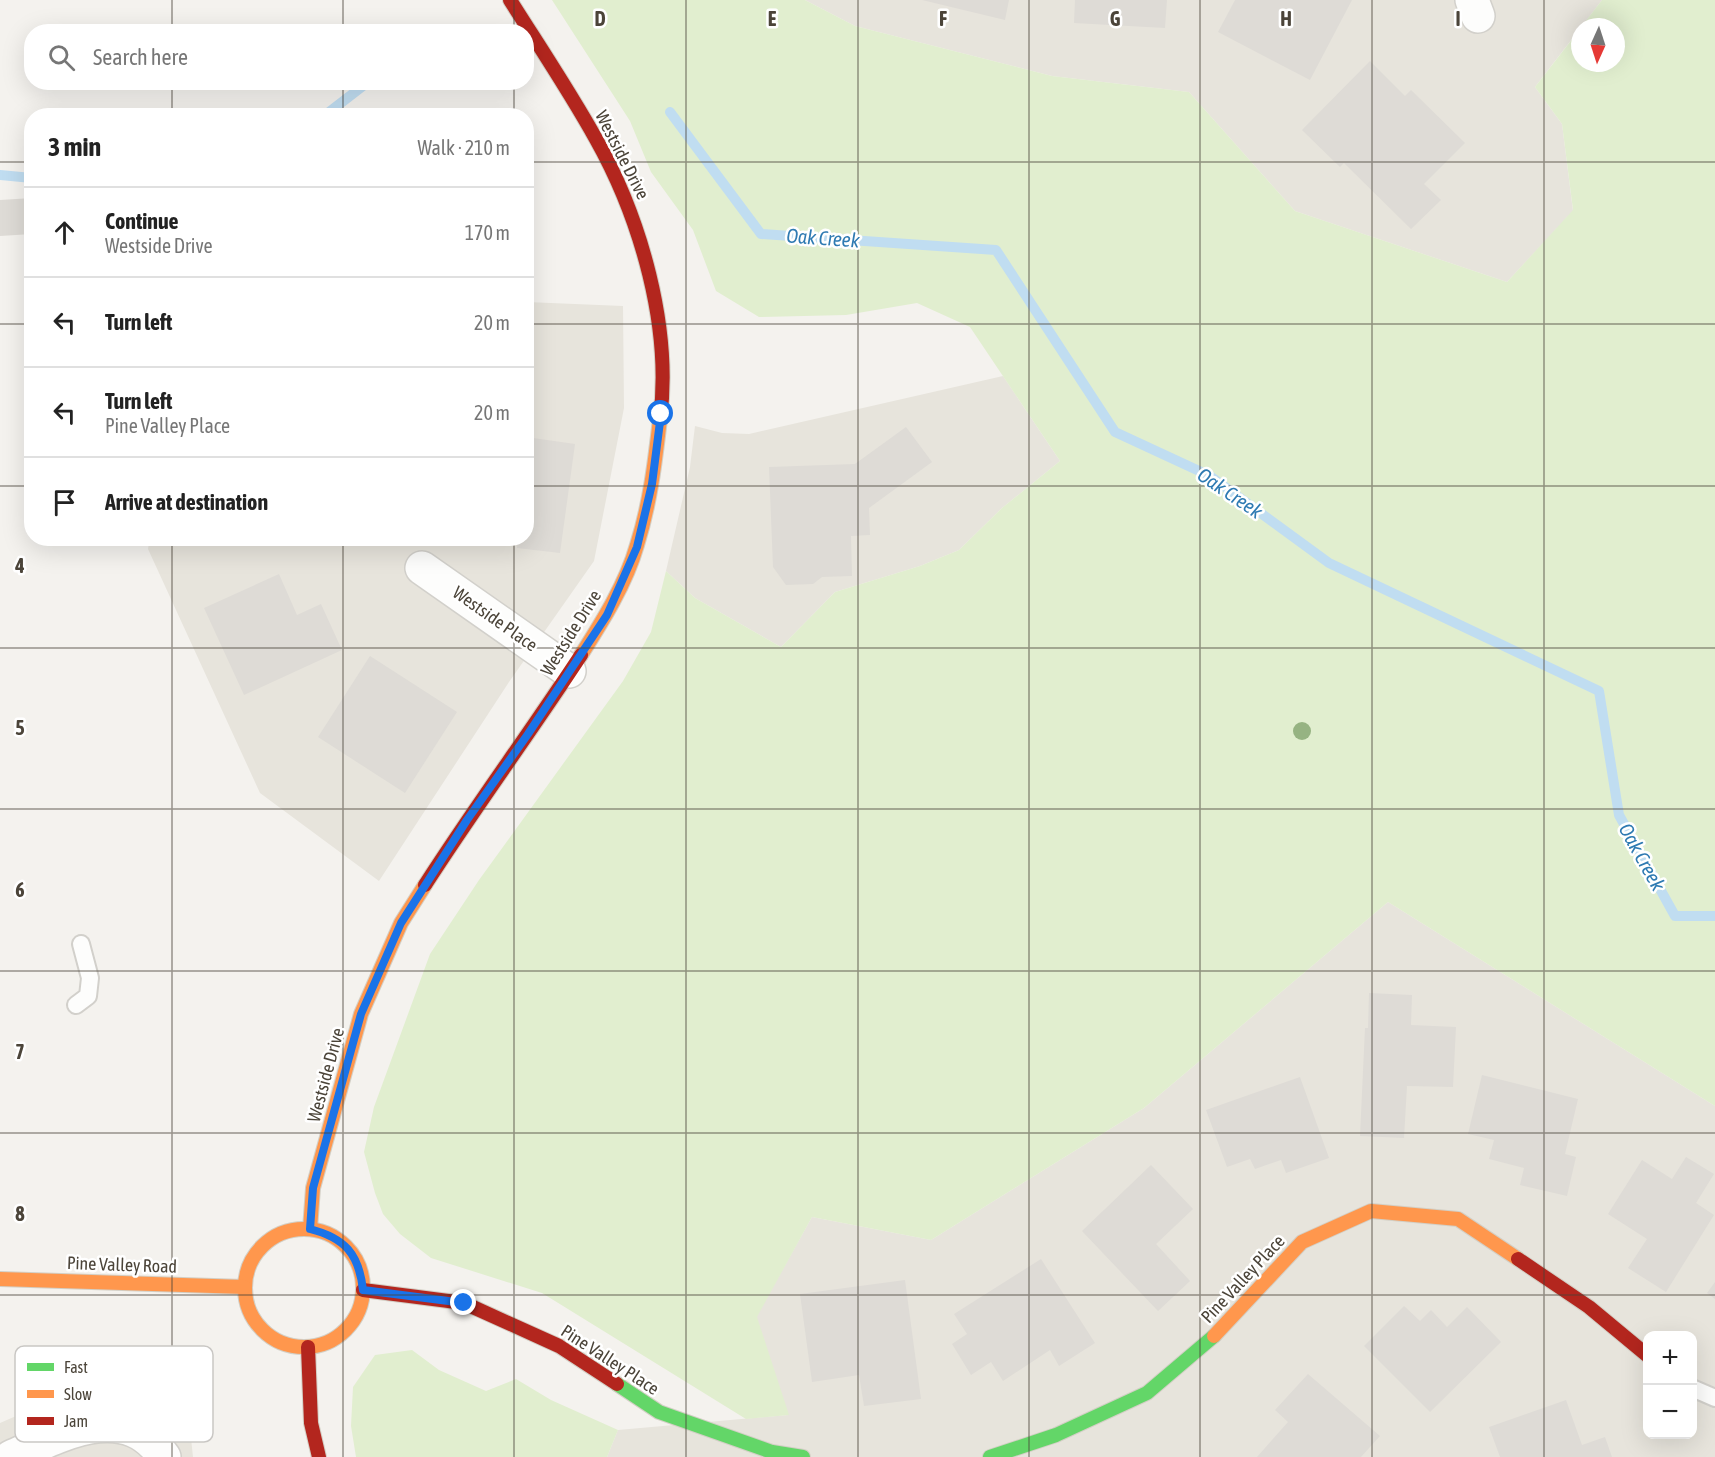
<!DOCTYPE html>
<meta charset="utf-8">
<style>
:root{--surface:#fff;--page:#f2f2f2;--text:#222;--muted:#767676;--line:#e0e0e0}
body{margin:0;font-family:"Asap Condensed",sans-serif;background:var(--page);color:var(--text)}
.controls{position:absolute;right:18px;bottom:18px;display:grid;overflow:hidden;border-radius:12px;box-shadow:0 6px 24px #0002}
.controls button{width:54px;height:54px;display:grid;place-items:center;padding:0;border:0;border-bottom:2px solid var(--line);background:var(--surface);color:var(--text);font:30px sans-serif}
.compass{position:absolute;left:1571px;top:18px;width:54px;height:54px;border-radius:50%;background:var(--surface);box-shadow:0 6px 24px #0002;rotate:183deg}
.stop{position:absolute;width:18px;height:18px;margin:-14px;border:4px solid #1a73e8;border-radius:50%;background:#fff}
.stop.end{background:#1a73e8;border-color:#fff;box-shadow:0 2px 6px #0008}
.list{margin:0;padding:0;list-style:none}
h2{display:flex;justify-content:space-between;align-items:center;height:78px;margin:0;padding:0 24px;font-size:26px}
h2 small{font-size:20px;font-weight:400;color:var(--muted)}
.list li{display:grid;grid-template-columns:39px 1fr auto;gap:18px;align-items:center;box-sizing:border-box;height:90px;padding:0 24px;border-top:2px solid var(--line)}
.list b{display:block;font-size:22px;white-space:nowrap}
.list p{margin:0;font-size:20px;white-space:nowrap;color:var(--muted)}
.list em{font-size:20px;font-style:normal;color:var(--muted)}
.icon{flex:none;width:33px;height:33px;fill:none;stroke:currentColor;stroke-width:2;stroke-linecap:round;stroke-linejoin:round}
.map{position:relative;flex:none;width:1715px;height:1457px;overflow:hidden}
.search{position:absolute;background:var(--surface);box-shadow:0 6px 24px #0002;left:24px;top:24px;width:510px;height:66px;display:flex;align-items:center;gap:15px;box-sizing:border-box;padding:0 21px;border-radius:24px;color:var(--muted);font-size:22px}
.panel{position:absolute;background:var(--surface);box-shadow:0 6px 24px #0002;left:24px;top:108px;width:510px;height:438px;border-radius:24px}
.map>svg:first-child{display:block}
.residential{fill:#e7e4dc;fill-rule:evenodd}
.green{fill:#e1eecf}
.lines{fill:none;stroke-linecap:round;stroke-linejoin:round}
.stream{stroke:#c0ddf1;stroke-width:10}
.building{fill:#dedbd6}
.lane-casing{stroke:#d2d0cb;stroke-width:20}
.street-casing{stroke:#d2d0cb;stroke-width:36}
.fast-casing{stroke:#d3cfc5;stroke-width:16}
.slow-casing{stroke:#d3cfc5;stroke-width:16}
.jam-casing{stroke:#d3cfc5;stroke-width:16}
.lane{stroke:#fdfdfc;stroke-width:16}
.street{stroke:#fdfdfc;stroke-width:33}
.fast{stroke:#63d668;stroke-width:14}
.slow{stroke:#ff974d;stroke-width:14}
.jam{stroke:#b3261e;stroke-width:14}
.tree{fill:#96b382}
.route{stroke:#1a73e8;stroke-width:8}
.grid{fill:none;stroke:#4b4439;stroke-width:1.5;stroke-opacity:0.55}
.labels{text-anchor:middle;stroke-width:5;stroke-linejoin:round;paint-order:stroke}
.street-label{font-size:18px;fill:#4b4439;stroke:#fff}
.water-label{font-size:20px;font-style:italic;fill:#2e7ab2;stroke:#fff}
.key{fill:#fff;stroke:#c9c7c4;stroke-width:1.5}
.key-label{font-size:16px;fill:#4b4439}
.grid-label{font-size:20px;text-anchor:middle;font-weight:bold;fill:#4b4439;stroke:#fff;stroke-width:5;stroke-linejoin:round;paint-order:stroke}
</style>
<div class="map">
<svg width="1715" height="1457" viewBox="0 0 1715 1457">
<rect width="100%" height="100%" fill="#f4f2ee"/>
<g class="residential">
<path d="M 805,0 L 1602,0 L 1535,87 L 1562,124 L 1573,211 L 1507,282 L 1295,211 L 1189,92 L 1052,76 L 855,26 Z"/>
<path d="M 527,302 L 623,306 L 624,408 L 594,561 L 509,682 L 379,881 L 260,793 L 148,549 L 150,538 L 526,538 Z"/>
<path d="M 1003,376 L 1060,461 L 1002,508 L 959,550 L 920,566 L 835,592 L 781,647 L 695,598 L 666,571 L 690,467 L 695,426 L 722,433 L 749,434 Z"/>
<path d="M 1388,902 L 1715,1106 L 1715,1457 L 607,1457 L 618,1430 L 788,1415 L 756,1317 L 812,1217 L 931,1240 L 1144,1108 ZM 1648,1336 L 1692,1336 L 1692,1434 L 1648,1434 Z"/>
<path d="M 132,1362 L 152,1364 L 171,1374 L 185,1388 L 192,1409 L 191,1438 L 193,1457 L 0,1457 L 0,1423 L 92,1383 L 111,1368 Z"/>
</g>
<g class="green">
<path d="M 552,0 L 805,0 L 855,26 L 1052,76 L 1189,92 L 1295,211 L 1507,282 L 1573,210 L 1562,124 L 1535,87 L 1580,29 L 1580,63 L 1616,63 L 1616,27 L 1581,27 L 1602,0 L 1715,0 L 1715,1106 L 1388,902 L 1144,1108 L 931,1240 L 812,1217 L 757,1317 L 789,1415 L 746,1419 L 542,1293 L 431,1258 L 400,1234 L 383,1214 L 375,1193 L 364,1152 L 374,1107 L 430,954 L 479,880 L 623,681 L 651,632 L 666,571 L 695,598 L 781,647 L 835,592 L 920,566 L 959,550 L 1002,508 L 1060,461 L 970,327 L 917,303 L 846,315 L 759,317 L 716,291 L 693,230 L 651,172 L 630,121 Z"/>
<path d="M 412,1350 L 439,1370 L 486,1391 L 516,1379 L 551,1400 L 618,1430 L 607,1457 L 356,1457 L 351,1426 L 353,1387 L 375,1355 Z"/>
</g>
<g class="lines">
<g class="stream">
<path d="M 670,112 L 761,234 L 996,250 L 1115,432 L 1210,476 L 1329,563 L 1599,691 L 1619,815 L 1675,916 L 1715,916"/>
<path d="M 324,116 L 368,82"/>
<path d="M 0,175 L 32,178"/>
</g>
</g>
<g class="building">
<path d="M 922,0 L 1009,0 L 1005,20 Z"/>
<path d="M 1075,0 L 1167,0 L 1165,28 L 1074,23 Z"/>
<path d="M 1235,0 L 1352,0 L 1310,80 L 1218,32 Z"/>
<path d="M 1370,61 L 1405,96 L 1411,90 L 1465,143 L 1424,184 L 1441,200 L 1411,229 L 1344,163 L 1340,167 L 1302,130 Z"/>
<path d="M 32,198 L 32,234 L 0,236 L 0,200 Z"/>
<path d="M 906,427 L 932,462 L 869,508 L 870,535 L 851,536 L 852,576 L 822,577 L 813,584 L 786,585 L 773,567 L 769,467 L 855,464 Z"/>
<path d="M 526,437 L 575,444 L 560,553 L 517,548 L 518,538 L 526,538 Z"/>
<path d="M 294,538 L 318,538 L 316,546 Z"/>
<path d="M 279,574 L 297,615 L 321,604 L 342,650 L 244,695 L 204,608 Z"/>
<path d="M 370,656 L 457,712 L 405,793 L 318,737 Z"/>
<path d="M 1369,993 L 1412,995 L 1411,1025 L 1456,1027 L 1453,1087 L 1407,1086 L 1404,1138 L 1360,1136 L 1365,1028 L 1368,1028 Z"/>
<path d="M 1482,1075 L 1578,1099 L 1565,1154 L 1576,1157 L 1567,1196 L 1520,1185 L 1524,1168 L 1489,1159 L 1494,1140 L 1468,1134 Z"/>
<path d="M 1300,1077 L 1329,1158 L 1286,1173 L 1281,1160 L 1255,1169 L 1250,1159 L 1227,1167 L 1206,1110 Z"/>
<path d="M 1686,1157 L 1714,1174 L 1696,1203 L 1714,1215 L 1666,1292 L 1628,1268 L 1647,1239 L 1608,1214 L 1642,1160 L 1672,1179 Z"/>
<path d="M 1151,1165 L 1193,1209 L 1156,1244 L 1190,1281 L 1158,1311 L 1082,1231 Z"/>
<path d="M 1041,1259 L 1095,1343 L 1059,1366 L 1050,1350 L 1003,1381 L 991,1362 L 971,1375 L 952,1344 L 967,1334 L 954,1314 Z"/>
<path d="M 905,1280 L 921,1399 L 864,1406 L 859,1375 L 812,1382 L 800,1294 Z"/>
<path d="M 1715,1282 L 1715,1299 L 1707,1293 Z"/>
<path d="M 1404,1306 L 1420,1321 L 1431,1310 L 1447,1327 L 1467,1307 L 1501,1342 L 1430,1412 L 1364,1346 Z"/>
<path d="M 1308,1374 L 1380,1436 L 1361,1457 L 1257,1457 L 1288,1422 L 1275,1410 Z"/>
<path d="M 1566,1400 L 1582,1445 L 1605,1437 L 1612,1457 L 1500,1457 L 1489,1427 Z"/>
</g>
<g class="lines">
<defs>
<g id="lane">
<path d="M 76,1005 L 88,996 L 90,978 L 81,944"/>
<path d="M 1692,1388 L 1715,1398"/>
</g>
<g id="street">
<path d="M 1472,0 L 1478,16"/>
<path d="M 422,568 L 569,671"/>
<path d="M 11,1457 C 59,1436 125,1398 164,1457"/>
</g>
<g id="fast">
<path d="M 617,1384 L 659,1412 L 772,1452 L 803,1457"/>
<path d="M 990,1457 L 1056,1435 L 1147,1393 L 1214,1336"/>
</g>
<g id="slow">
<path d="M 581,655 C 602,622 626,584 637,545 C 650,504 655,462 660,419"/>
<path d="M 310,1229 L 313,1188 L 361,1014 L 401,923 L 425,885"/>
<circle cx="304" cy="1288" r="59"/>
<path d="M 0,1279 L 244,1287"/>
<path d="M 1214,1336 L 1302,1242 L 1371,1211 L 1458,1219 L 1518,1259"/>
</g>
<g id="jam">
<path d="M 510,0 C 539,46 570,92 596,139 C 641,219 672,328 660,419"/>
<path d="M 425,885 C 475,807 530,733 581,655"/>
<path d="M 1518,1259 L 1589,1307 L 1648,1356"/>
<path d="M 363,1290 L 464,1303 L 559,1346 L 617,1384"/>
<path d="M 308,1347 L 311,1423 L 319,1457"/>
</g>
</defs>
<use href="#lane" class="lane-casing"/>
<use href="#street" class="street-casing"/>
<use href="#fast" class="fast-casing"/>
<use href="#slow" class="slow-casing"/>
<use href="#jam" class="jam-casing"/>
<use href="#lane" class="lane"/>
<use href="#street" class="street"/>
<use href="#fast" class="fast"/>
<use href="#slow" class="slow"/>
<use href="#jam" class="jam"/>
</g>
<circle class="tree" cx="1302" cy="731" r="9"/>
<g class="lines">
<path class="route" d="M 464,1303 L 363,1290 C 359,1254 345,1238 310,1229 L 313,1188 L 361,1014 L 401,923 L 467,820 L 528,734 L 607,615 L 637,547 L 652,484 L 661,414"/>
</g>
<path class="grid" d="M 172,0 L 172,32M 343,0 L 343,32M 514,0 L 514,32M 686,0 L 686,1457M 858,0 L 858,1457M 1029,0 L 1029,1457M 1200,0 L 1200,1457M 1372,0 L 1372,1457M 1544,0 L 1544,1457M 172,82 L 172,116M 343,82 L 343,116M 514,82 L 514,116M 0,162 L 32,162M 526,162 L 1715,162M 0,324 L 32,324M 526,324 L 1715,324M 0,486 L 32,486M 526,486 L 1715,486M 172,538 L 172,1457M 343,538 L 343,1457M 514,538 L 514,1457M 0,648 L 1715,648M 0,809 L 1715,809M 0,971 L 1715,971M 0,1133 L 1715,1133M 0,1295 L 1715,1295"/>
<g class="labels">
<g class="street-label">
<text transform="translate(622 155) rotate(63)" y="6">Westside Drive</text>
<text transform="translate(495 619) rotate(35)" y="6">Westside Place</text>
<text transform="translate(571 633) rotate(-58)" y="6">Westside Drive</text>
<text transform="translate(326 1075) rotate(-75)" y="6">Westside Drive</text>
<text transform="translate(122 1265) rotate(2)" y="6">Pine Valley Road</text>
<text transform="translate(1243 1279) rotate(-47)" y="6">Pine Valley Place</text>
<text transform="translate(610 1360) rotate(33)" y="6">Pine Valley Place</text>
</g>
<g class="water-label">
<text transform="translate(823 238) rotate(4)" y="7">Oak Creek</text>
<text transform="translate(1230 493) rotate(34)" y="7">Oak Creek</text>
<text transform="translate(1642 857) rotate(61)" y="7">Oak Creek</text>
</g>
</g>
<rect x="15" y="1346" width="198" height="96" rx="9" class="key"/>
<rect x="27" y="1363" width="27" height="8" fill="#63d668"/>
<rect x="27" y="1390" width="27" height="8" fill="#ff974d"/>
<rect x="27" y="1417" width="27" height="8" fill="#b3261e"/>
<g class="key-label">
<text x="64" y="1373">Fast</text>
<text x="64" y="1400">Slow</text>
<text x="64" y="1427">Jam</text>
</g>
<g class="grid-label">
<text x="600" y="26">D</text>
<text x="772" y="26">E</text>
<text x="943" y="26">F</text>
<text x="1115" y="26">G</text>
<text x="1286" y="26">H</text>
<text x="1458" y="26">I</text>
<text x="20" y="573">4</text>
<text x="20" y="735">5</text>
<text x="20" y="897">6</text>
<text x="20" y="1059">7</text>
<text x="20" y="1221">8</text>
</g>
</svg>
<div class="controls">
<button>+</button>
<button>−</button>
</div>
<svg class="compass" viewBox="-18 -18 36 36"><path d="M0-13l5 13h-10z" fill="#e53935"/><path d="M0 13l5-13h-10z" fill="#767676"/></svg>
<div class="stop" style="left:661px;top:414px"></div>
<div class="stop end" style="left:464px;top:1303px"></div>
<div class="search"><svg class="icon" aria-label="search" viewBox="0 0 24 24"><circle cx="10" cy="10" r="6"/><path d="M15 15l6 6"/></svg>Search here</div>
<section class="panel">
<h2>3 min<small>Walk · 210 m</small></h2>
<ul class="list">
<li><svg class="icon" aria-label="ahead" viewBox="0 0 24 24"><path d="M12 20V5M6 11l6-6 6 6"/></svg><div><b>Continue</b><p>Westside Drive</p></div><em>170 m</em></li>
<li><svg class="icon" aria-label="left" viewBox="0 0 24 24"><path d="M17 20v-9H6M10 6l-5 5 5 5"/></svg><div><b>Turn left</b></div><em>20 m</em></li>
<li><svg class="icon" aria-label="left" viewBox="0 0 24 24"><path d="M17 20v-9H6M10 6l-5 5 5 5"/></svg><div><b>Turn left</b><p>Pine Valley Place</p></div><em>20 m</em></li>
<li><svg class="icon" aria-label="arrive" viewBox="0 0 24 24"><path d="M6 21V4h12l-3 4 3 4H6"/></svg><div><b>Arrive at destination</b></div></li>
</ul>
</section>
</div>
